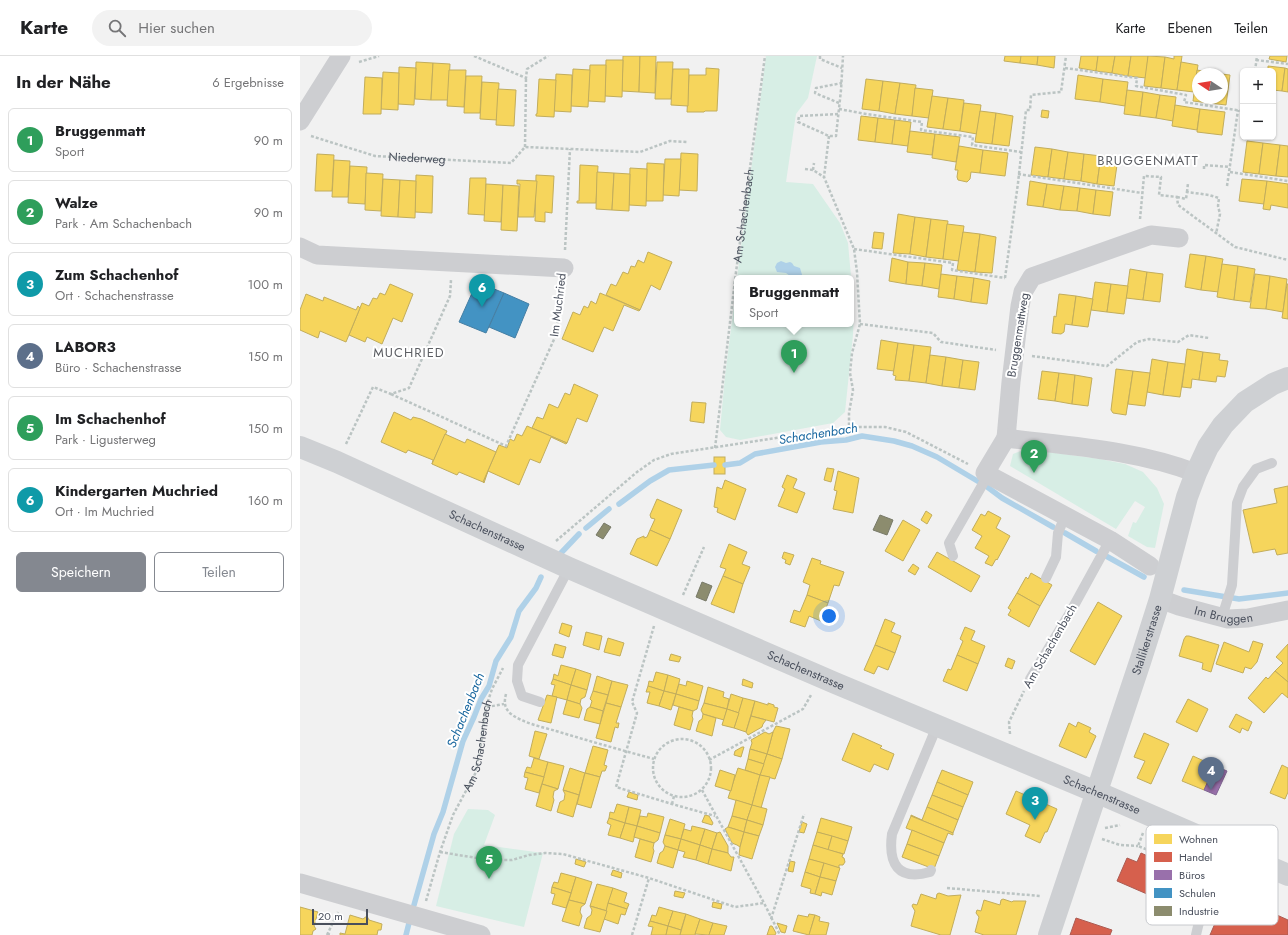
<!DOCTYPE html>
<html lang="de">
<meta charset="utf-8">
<style>
:root{--surface:#fff;--page:#f2f2f2;--text:#202124;--muted:#757577;--line:#e0e0e0;--accent:#848890}
body{margin:0;font-family:Jost,sans-serif;background:var(--page);color:var(--text)}
.controls{position:absolute;right:12px;top:12px;display:grid;overflow:hidden;border-radius:6px;box-shadow:0 1px 3px #0004}
.controls button{width:36px;height:36px;display:grid;place-items:center;padding:0;border:0;border-bottom:1px solid var(--line);background:var(--surface);color:var(--text);font:20px sans-serif}
.compass{position:absolute;left:892px;top:12px;width:36px;height:36px;border-radius:50%;background:var(--surface);box-shadow:0 1px 3px #0004;rotate:282deg}
.scale{position:absolute;left:12px;bottom:10px;width:56px;box-sizing:border-box;padding-left:4px;border:2px solid #494f5c;border-top:0;font-size:11px;line-height:14px;white-space:nowrap;color:#494f5c;-webkit-text-stroke:3px #fff;paint-order:stroke}
.you{position:absolute;left:529px;top:560px;width:14px;height:14px;margin:-10px;border:3px solid #fff;border-radius:50%;background:#1a73e8;box-shadow:0 0 0 6px #1a73e833}
.badge{display:grid;place-items:center;width:26px;height:26px;border-radius:50%;background:var(--accent);color:#fff;font-size:13px;font-weight:700}
.pin{position:absolute;translate:-50% -33px;filter:drop-shadow(0 1px 2px #0008)}
.pin::after{content:'';position:absolute;top:21px;width:14px;height:12px;background:inherit;clip-path:polygon(0 0,100% 0,50% 100%)}
.popup{position:absolute;left:434px;top:219px;width:120px;height:52px;box-sizing:border-box;display:grid;place-content:center;border-radius:6px;background:var(--surface);filter:drop-shadow(0 1px 3px #0005);font-size:13px;white-space:nowrap;color:var(--muted)}
.popup b{font-size:15px;color:var(--text)}
.popup::after{content:'';position:absolute;left:50%;top:100%;margin-left:-8px;border:8px solid transparent;border-top-color:var(--surface)}
.list{margin:0;padding:0;list-style:none}
h2{display:flex;justify-content:space-between;align-items:center;height:52px;margin:0;padding:0 16px;font-size:17px}
h2 small{font-size:13px;font-weight:400;color:var(--muted)}
.list li{display:grid;grid-template-columns:26px 1fr auto;gap:12px;align-items:center;box-sizing:border-box;height:64px;margin:0 8px 8px;padding:0 8px;border:1px solid var(--line);border-radius:6px}
.list b{display:block;font-size:15px;white-space:nowrap}
.list p{margin:0;font-size:13px;white-space:nowrap;color:var(--muted)}
.list em{font-size:13px;font-style:normal;color:var(--muted)}
.actions{display:flex;gap:8px;padding:12px 16px}
.actions a{flex:1;padding:9px 0;border:1px solid var(--accent);border-radius:6px;text-align:center;font-size:14px;color:var(--accent)}
.actions .main{background:var(--accent);color:#fff}
.icon{flex:none;width:22px;height:22px;fill:none;stroke:currentColor;stroke-width:2;stroke-linecap:round;stroke-linejoin:round}
.map{position:relative;flex:none;width:988px;height:879px;overflow:hidden}
header{display:flex;align-items:center;gap:24px;box-sizing:border-box;height:56px;padding:0 20px;background:var(--surface);border-bottom:1px solid var(--line)}
header strong{font-size:19px}
nav{display:flex;gap:22px;margin-inline-start:auto;font-size:14px}
.search{width:280px;height:36px;background:var(--page);display:flex;align-items:center;gap:10px;box-sizing:border-box;padding:0 14px;border-radius:22px;color:var(--muted);font-size:15px}
main{display:flex}
aside{flex:1;background:var(--surface)}
.map>svg:first-child{display:block}
.green{fill:#d7eee5}
.water{fill:#afd1e8}
.homes{fill:#f6d55c;stroke:#c2ad5c}
.shops{fill:#d6604d;stroke:#ac5b52}
.offices{fill:#9970ab;stroke:#816693}
.schools{fill:#4393c3;stroke:#457fa4}
.industry{fill:#8c8c6e;stroke:#787a69}
.lines{fill:none;stroke-linecap:round;stroke-linejoin:round}
.stream{stroke:#afd1e8;stroke-width:5.5}
.path{stroke:#bbc4c3;stroke-width:2.5;stroke-dasharray:3 2;stroke-linecap:butt}
.lane{stroke:#cdced1;stroke-width:10}
.street{stroke:#cdced1;stroke-width:19}
.secondary{stroke:#ced0d3;stroke-width:22}
.labels{text-anchor:middle;stroke-width:4;stroke-linejoin:round;paint-order:stroke}
.street-label{font-size:12px;fill:#494f5c;stroke:#fff}
.neighbourhood-label{font-size:13px;letter-spacing:1px;fill:#5d5f64;stroke:#fff}
.water-label{font-size:13px;font-style:italic;fill:#19679f;stroke:#fff}
.key{fill:#fff;stroke:#c8cace;stroke-width:1}
.key-label{font-size:11px;fill:#494f5c}
</style>
<header>
<strong>Karte</strong>
<div class="search"><svg class="icon" aria-label="search" viewBox="0 0 24 24"><circle cx="10" cy="10" r="6"/><path d="M15 15l6 6"/></svg>Hier suchen</div>
<nav><a>Karte</a><a>Ebenen</a><a>Teilen</a></nav>
</header>
<main>
<aside>
<h2>In der Nähe<small>6 Ergebnisse</small></h2>
<ul class="list">
<li><span class="badge" style="background:#2e9e5b">1</span><div><b>Bruggenmatt</b><p>Sport</p></div><em>90 m</em></li>
<li><span class="badge" style="background:#2e9e5b">2</span><div><b>Walze</b><p>Park · Am Schachenbach</p></div><em>90 m</em></li>
<li><span class="badge" style="background:#0f9aa8">3</span><div><b>Zum Schachenhof</b><p>Ort · Schachenstrasse</p></div><em>100 m</em></li>
<li><span class="badge" style="background:#5c6f8a">4</span><div><b>LABOR3</b><p>Büro · Schachenstrasse</p></div><em>150 m</em></li>
<li><span class="badge" style="background:#2e9e5b">5</span><div><b>Im Schachenhof</b><p>Park · Ligusterweg</p></div><em>150 m</em></li>
<li><span class="badge" style="background:#0f9aa8">6</span><div><b>Kindergarten Muchried</b><p>Ort · Im Muchried</p></div><em>160 m</em></li>
</ul>
<div class="actions"><a class="main">Speichern</a><a>Teilen</a></div>
</aside>
<div class="map">
<svg width="988" height="879" viewBox="0 0 988 879">
<rect width="100%" height="100%" fill="#f1f1f1"/>
<g class="green">
<path d="M 466,0 L 517,0 L 508,42 L 496,58 L 486,126 L 513,128 L 540,167 L 548,187 L 554,254 L 553,279 L 545,356 L 533,367 L 440,384 L 426,381 L 420,374 L 425,320 L 437,225 L 437,268 L 551,268 L 551,222 L 437,222 Z"/>
<path d="M 726,393 L 800,403 L 825,408 L 843,416 L 857,432 L 864,448 L 855,492 L 847,491 L 828,480 L 833,466 L 836,467 L 845,451 L 835,445 L 816,473 L 710,410 L 713,398 Z"/>
<path d="M 168,753 L 188,754 L 195,759 L 184,789 L 243,797 L 224,871 L 136,850 L 154,778 Z"/>
</g>
<path class="water" d="M 481,205 L 486,207 L 490,206 L 492,207 L 494,210 L 500,212 L 503,222 L 491,222 L 490,220 L 486,217 L 477,216 L 475,211 L 477,207 Z"/>
<g class="homes">
<path d="M 323,0 L 340,0 L 339,36 L 322,35 Z"/>
<path d="M 340,0 L 356,0 L 355,37 L 339,36 Z"/>
<path d="M 705,0 L 721,0 L 720,7 L 704,5 Z"/>
<path d="M 721,0 L 738,0 L 737,9 L 720,7 Z"/>
<path d="M 738,0 L 755,0 L 754,12 L 737,9 Z"/>
<path d="M 781,0 L 798,0 L 796,15 L 779,12 Z"/>
<path d="M 798,0 L 815,0 L 812,17 L 796,15 Z"/>
<path d="M 815,0 L 831,0 L 828,20 L 812,17 Z"/>
<path d="M 831,0 L 848,0 L 846,22 L 828,20 Z"/>
<path d="M 848,0 L 865,1 L 861,32 L 844,30 Z"/>
<path d="M 874,0 L 882,0 L 877,34 L 861,32 L 865,1 L 874,3 Z"/>
<path d="M 970,0 L 987,0 L 986,6 L 969,3 Z"/>
<path d="M 306,4 L 323,4 L 322,41 L 305,40 Z"/>
<path d="M 116,6 L 133,7 L 131,44 L 115,43 Z"/>
<path d="M 357,6 L 373,6 L 371,43 L 355,43 Z"/>
<path d="M 881,6 L 898,9 L 894,36 L 877,34 Z"/>
<path d="M 133,7 L 150,8 L 148,44 L 131,44 Z"/>
<path d="M 290,9 L 306,9 L 305,46 L 288,45 Z"/>
<path d="M 968,10 L 985,12 L 982,35 L 973,34 L 973,15 L 968,15 Z"/>
<path d="M 99,11 L 116,12 L 114,49 L 98,48 Z"/>
<path d="M 406,12 L 419,13 L 417,55 L 405,55 L 404,56 L 387,56 L 389,19 L 406,19 Z"/>
<path d="M 985,12 L 988,13 L 988,36 L 982,35 Z"/>
<path d="M 273,13 L 290,14 L 288,51 L 271,50 Z"/>
<path d="M 373,13 L 389,13 L 388,50 L 371,49 Z"/>
<path d="M 149,14 L 166,14 L 164,51 L 147,50 Z"/>
<path d="M 897,14 L 913,17 L 913,18 L 898,18 L 898,42 L 910,42 L 909,47 L 893,45 Z"/>
<path d="M 83,16 L 99,17 L 98,54 L 81,53 Z"/>
<path d="M 913,17 L 930,19 L 926,49 L 909,47 L 910,42 L 922,42 L 922,18 L 913,18 Z"/>
<path d="M 256,18 L 272,19 L 271,56 L 254,55 Z"/>
<path d="M 778,19 L 803,23 L 800,46 L 775,43 Z"/>
<path d="M 166,20 L 182,20 L 180,57 L 164,57 Z"/>
<path d="M 65,21 L 82,22 L 81,58 L 63,58 Z"/>
<path d="M 239,23 L 256,24 L 254,61 L 236,60 L 236,58 L 237,58 Z"/>
<path d="M 566,23 L 583,25 L 579,55 L 562,53 Z"/>
<path d="M 803,23 L 828,26 L 825,50 L 800,46 Z"/>
<path d="M 583,25 L 600,27 L 595,58 L 579,55 Z"/>
<path d="M 182,26 L 199,27 L 197,64 L 180,63 Z"/>
<path d="M 600,27 L 616,29 L 612,60 L 595,58 Z"/>
<path d="M 615,32 L 633,34 L 629,62 L 612,60 Z"/>
<path d="M 198,33 L 216,34 L 214,70 L 196,69 Z"/>
<path d="M 827,34 L 843,36 L 840,60 L 824,58 Z"/>
<path d="M 843,36 L 860,39 L 856,62 L 840,60 Z"/>
<path d="M 860,39 L 876,41 L 873,65 L 856,62 Z"/>
<path d="M 632,40 L 648,42 L 643,73 L 627,71 Z"/>
<path d="M 648,42 L 664,44 L 660,75 L 643,73 Z"/>
<path d="M 664,47 L 681,49 L 677,78 L 660,75 Z"/>
<path d="M 875,49 L 900,53 L 897,74 L 872,70 Z"/>
<path d="M 900,53 L 925,56 L 922,79 L 897,76 Z"/>
<path d="M 742,54 L 749,55 L 748,62 L 741,61 Z"/>
<path d="M 680,55 L 696,57 L 692,88 L 675,86 Z"/>
<path d="M 696,57 L 713,60 L 709,90 L 692,88 Z"/>
<path d="M 561,60 L 578,62 L 575,86 L 558,84 Z"/>
<path d="M 578,62 L 595,64 L 592,88 L 575,86 Z"/>
<path d="M 595,64 L 611,66 L 608,90 L 592,88 Z"/>
<path d="M 610,75 L 635,78 L 632,99 L 607,96 Z"/>
<path d="M 635,78 L 660,81 L 656,106 L 632,102 Z"/>
<path d="M 947,85 L 963,87 L 959,118 L 943,116 Z"/>
<path d="M 963,87 L 980,89 L 976,120 L 959,118 Z"/>
<path d="M 980,89 L 988,90 L 988,121 L 976,120 Z"/>
<path d="M 659,90 L 683,94 L 680,117 L 671,116 L 670,123 L 667,126 L 658,124 L 657,121 L 658,114 L 655,114 Z"/>
<path d="M 735,91 L 752,93 L 748,121 L 731,119 Z"/>
<path d="M 752,93 L 768,96 L 764,123 L 748,121 Z"/>
<path d="M 683,94 L 708,97 L 705,120 L 680,117 Z"/>
<path d="M 768,96 L 784,98 L 781,125 L 764,123 Z"/>
<path d="M 381,97 L 398,98 L 397,135 L 379,134 Z"/>
<path d="M 17,98 L 34,99 L 32,135 L 15,135 Z"/>
<path d="M 784,98 L 801,100 L 797,128 L 781,125 Z"/>
<path d="M 801,100 L 818,102 L 814,130 L 797,128 Z"/>
<path d="M 365,103 L 381,103 L 379,140 L 363,139 Z"/>
<path d="M 34,104 L 50,105 L 48,141 L 32,141 Z"/>
<path d="M 347,107 L 364,108 L 363,145 L 346,145 Z"/>
<path d="M 280,109 L 298,110 L 296,147 L 277,147 L 277,145 L 279,145 Z"/>
<path d="M 50,110 L 67,111 L 65,148 L 48,147 Z"/>
<path d="M 330,112 L 347,113 L 346,150 L 329,149 Z"/>
<path d="M 297,116 L 314,117 L 312,154 L 296,153 Z"/>
<path d="M 66,117 L 83,118 L 81,155 L 65,154 Z"/>
<path d="M 314,117 L 330,118 L 329,155 L 312,154 Z"/>
<path d="M 116,119 L 133,120 L 132,157 L 115,156 Z"/>
<path d="M 236,119 L 254,120 L 252,157 L 245,156 L 245,166 L 235,165 Z"/>
<path d="M 170,122 L 186,122 L 185,159 L 168,158 Z"/>
<path d="M 83,123 L 100,124 L 98,161 L 81,160 Z"/>
<path d="M 942,123 L 967,125 L 964,148 L 939,145 Z"/>
<path d="M 100,124 L 116,125 L 115,162 L 98,161 Z"/>
<path d="M 217,124 L 237,125 L 234,161 L 218,161 L 220,128 L 217,128 Z"/>
<path d="M 730,125 L 747,128 L 743,151 L 727,149 Z"/>
<path d="M 967,125 L 988,128 L 988,152 L 971,149 L 970,154 L 963,153 Z"/>
<path d="M 186,128 L 203,129 L 201,166 L 184,165 Z"/>
<path d="M 747,128 L 764,130 L 760,154 L 743,151 Z"/>
<path d="M 203,129 L 219,130 L 217,175 L 201,174 Z"/>
<path d="M 764,130 L 780,132 L 777,155 L 760,154 Z"/>
<path d="M 780,132 L 796,134 L 793,158 L 777,155 Z"/>
<path d="M 796,134 L 813,136 L 810,160 L 793,158 Z"/>
<path d="M 598,158 L 615,161 L 610,198 L 593,197 Z"/>
<path d="M 615,161 L 631,163 L 626,201 L 610,198 Z"/>
<path d="M 631,163 L 648,165 L 643,203 L 626,201 Z"/>
<path d="M 647,168 L 664,170 L 659,205 L 643,203 Z"/>
<path d="M 574,176 L 584,177 L 582,193 L 572,192 Z"/>
<path d="M 663,176 L 680,178 L 675,216 L 657,214 Z"/>
<path d="M 680,178 L 696,181 L 692,217 L 675,216 Z"/>
<path d="M 348,196 L 372,206 L 360,234 L 351,229 L 340,254 L 306,239 L 311,228 L 316,230 L 323,216 L 328,218 L 331,210 L 335,211 L 338,204 L 344,207 Z"/>
<path d="M 890,198 L 906,200 L 901,234 L 885,231 Z"/>
<path d="M 906,200 L 923,203 L 922,208 L 919,236 L 901,234 Z"/>
<path d="M 592,202 L 608,206 L 606,228 L 589,225 Z"/>
<path d="M 608,206 L 625,207 L 622,230 L 606,228 Z"/>
<path d="M 625,207 L 642,209 L 639,233 L 622,230 Z"/>
<path d="M 922,208 L 938,210 L 934,244 L 917,241 Z"/>
<path d="M 938,210 L 955,213 L 950,246 L 934,244 Z"/>
<path d="M 830,213 L 847,216 L 843,244 L 826,242 Z"/>
<path d="M 847,216 L 863,218 L 860,246 L 843,244 Z"/>
<path d="M 641,218 L 657,220 L 654,243 L 638,241 Z"/>
<path d="M 955,218 L 970,220 L 966,253 L 950,252 Z"/>
<path d="M 657,220 L 674,222 L 671,246 L 654,243 Z"/>
<path d="M 970,220 L 987,223 L 983,256 L 966,253 Z"/>
<path d="M 674,222 L 690,225 L 687,248 L 671,246 Z"/>
<path d="M 795,226 L 811,228 L 807,256 L 791,254 Z"/>
<path d="M 90,228 L 113,238 L 102,266 L 93,262 L 82,288 L 67,281 L 65,286 L 49,279 L 62,247 L 69,250 L 73,242 L 77,243 L 80,237 L 85,239 Z"/>
<path d="M 811,228 L 828,230 L 824,258 L 807,256 Z"/>
<path d="M 987,228 L 988,228 L 988,263 L 982,262 Z"/>
<path d="M 300,237 L 340,254 L 339,255 L 324,249 L 313,275 L 304,271 L 293,296 L 262,283 L 273,256 L 280,259 L 284,250 L 288,252 L 291,245 L 296,248 Z"/>
<path d="M 6,238 L 23,245 L 24,241 L 56,254 L 58,250 L 60,252 L 46,286 L 20,275 L 18,282 L 0,274 L 0,254 Z"/>
<path d="M 759,238 L 776,240 L 772,269 L 765,268 L 764,276 L 761,278 L 752,277 L 754,260 L 756,261 Z"/>
<path d="M 776,240 L 793,243 L 788,271 L 772,269 Z"/>
<path d="M 581,284 L 598,287 L 594,315 L 577,313 Z"/>
<path d="M 598,287 L 614,289 L 609,325 L 595,324 L 596,320 L 593,319 Z"/>
<path d="M 614,289 L 631,291 L 626,327 L 609,325 Z"/>
<path d="M 887,293 L 903,296 L 899,324 L 892,323 L 891,332 L 882,331 Z"/>
<path d="M 903,296 L 920,298 L 919,304 L 928,305 L 925,321 L 917,320 L 916,326 L 899,324 Z"/>
<path d="M 630,299 L 646,301 L 642,330 L 626,327 Z"/>
<path d="M 646,301 L 663,304 L 659,332 L 642,330 Z"/>
<path d="M 852,303 L 868,306 L 863,339 L 847,336 Z"/>
<path d="M 663,304 L 679,306 L 675,334 L 659,332 Z"/>
<path d="M 868,306 L 885,308 L 880,341 L 863,339 Z"/>
<path d="M 816,313 L 833,315 L 826,359 L 813,357 L 811,354 Z"/>
<path d="M 742,315 L 759,317 L 755,345 L 738,343 Z"/>
<path d="M 833,315 L 850,317 L 845,350 L 828,348 Z"/>
<path d="M 759,317 L 775,319 L 772,348 L 755,345 Z"/>
<path d="M 775,319 L 792,322 L 788,350 L 772,348 Z"/>
<path d="M 274,328 L 298,339 L 287,366 L 277,362 L 267,387 L 232,372 L 237,361 L 243,363 L 249,348 L 258,352 L 265,337 L 270,339 Z"/>
<path d="M 392,346 L 406,347 L 404,367 L 390,365 Z"/>
<path d="M 94,356 L 111,364 L 113,361 L 121,363 L 147,375 L 132,408 L 133,404 L 108,394 L 106,397 L 81,386 Z"/>
<path d="M 227,370 L 267,387 L 266,388 L 251,381 L 240,407 L 230,403 L 219,429 L 188,415 L 184,427 L 183,426 L 199,389 L 207,392 L 210,383 L 214,385 L 217,378 L 222,380 Z"/>
<path d="M 145,378 L 165,387 L 167,383 L 196,396 L 183,426 L 159,416 L 157,419 L 132,408 Z"/>
<rect x="414" y="401" width="11" height="17"/>
<path d="M 527,412 L 534,413 L 531,426 L 524,424 Z"/>
<path d="M 538,415 L 559,422 L 553,457 L 533,453 L 537,435 L 534,434 Z"/>
<path d="M 487,419 L 497,423 L 493,432 L 505,437 L 497,457 L 478,450 L 485,433 L 482,431 Z"/>
<path d="M 425,424 L 446,433 L 435,464 L 417,456 L 418,452 L 414,451 L 417,431 L 422,433 Z"/>
<path d="M 988,430 L 988,497 L 977,499 L 975,493 L 953,497 L 943,454 L 977,447 L 974,433 Z"/>
<path d="M 357,443 L 382,454 L 370,483 L 350,474 L 355,463 L 351,462 L 350,459 Z"/>
<path d="M 626,455 L 632,459 L 627,468 L 621,464 Z"/>
<path d="M 688,455 L 701,462 L 696,472 L 710,480 L 697,504 L 696,503 L 692,510 L 685,507 L 689,500 L 675,492 L 682,480 L 672,474 L 681,458 L 685,460 Z"/>
<path d="M 603,464 L 620,474 L 603,505 L 585,495 Z"/>
<path d="M 350,474 L 370,483 L 357,510 L 330,498 L 337,483 L 344,480 L 344,482 L 347,481 Z"/>
<path d="M 429,488 L 447,496 L 442,508 L 450,511 L 443,528 L 423,520 L 426,513 L 420,511 Z"/>
<path d="M 484,496 L 494,499 L 490,509 L 485,507 L 486,504 L 482,502 Z"/>
<path d="M 637,496 L 680,520 L 671,536 L 628,511 Z"/>
<path d="M 512,502 L 521,505 L 520,508 L 544,516 L 539,530 L 534,529 L 528,547 L 507,539 L 510,529 L 503,526 Z"/>
<path d="M 613,508 L 619,512 L 615,519 L 608,515 Z"/>
<path d="M 731,517 L 752,529 L 740,550 L 717,537 L 726,521 L 728,523 Z"/>
<path d="M 423,520 L 443,528 L 434,557 L 411,548 Z"/>
<path d="M 717,537 L 740,550 L 729,571 L 708,559 L 711,554 L 708,552 Z"/>
<path d="M 507,539 L 528,547 L 521,565 L 509,560 L 505,571 L 490,566 L 494,554 L 500,556 Z"/>
<path d="M 798,546 L 822,560 L 795,609 L 770,595 Z"/>
<path d="M 585,563 L 595,567 L 591,576 L 601,580 L 595,597 L 575,589 Z"/>
<path d="M 262,567 L 272,570 L 269,581 L 259,577 Z"/>
<path d="M 665,571 L 675,575 L 671,584 L 685,590 L 678,608 L 657,599 L 663,585 L 660,583 Z"/>
<path d="M 286,576 L 302,580 L 299,594 L 283,589 Z"/>
<path d="M 886,580 L 889,580 L 919,589 L 911,616 L 902,613 L 903,607 L 879,600 L 884,583 Z"/>
<path d="M 308,582 L 324,587 L 320,600 L 304,596 Z"/>
<path d="M 953,585 L 963,588 L 957,606 L 951,613 L 945,611 L 943,617 L 916,608 L 924,586 L 949,596 Z"/>
<path d="M 255,588 L 266,591 L 263,602 L 252,599 Z"/>
<path d="M 988,588 L 988,626 L 975,615 L 983,607 L 976,601 Z"/>
<path d="M 575,589 L 595,597 L 588,614 L 578,610 L 574,618 L 564,614 Z"/>
<path d="M 371,598 L 381,601 L 379,606 L 369,604 Z"/>
<path d="M 657,599 L 678,608 L 667,635 L 643,625 L 648,613 L 651,614 Z"/>
<path d="M 708,602 L 715,605 L 712,613 L 705,610 Z"/>
<path d="M 261,609 L 276,613 L 271,629 L 253,623 L 254,618 L 258,620 Z"/>
<path d="M 276,613 L 291,618 L 287,634 L 271,629 Z"/>
<path d="M 975,615 L 988,626 L 988,642 L 982,637 L 964,657 L 948,642 L 966,621 L 968,623 Z"/>
<path d="M 356,616 L 368,619 L 364,635 L 348,630 L 349,625 L 353,626 Z"/>
<path d="M 368,619 L 380,623 L 376,638 L 364,635 Z"/>
<path d="M 297,620 L 312,625 L 308,639 L 293,635 Z"/>
<path d="M 253,623 L 271,629 L 267,644 L 252,640 L 255,629 L 251,628 Z"/>
<path d="M 443,623 L 453,627 L 452,632 L 442,629 Z"/>
<path d="M 312,625 L 328,629 L 321,651 L 306,647 Z"/>
<path d="M 387,625 L 403,630 L 399,645 L 376,638 L 379,628 L 386,630 Z"/>
<path d="M 271,629 L 287,634 L 285,641 L 281,643 L 280,648 L 267,644 Z"/>
<path d="M 348,630 L 364,635 L 359,650 L 347,647 L 350,636 L 346,636 Z"/>
<path d="M 408,631 L 424,636 L 423,641 L 429,643 L 427,653 L 404,647 Z"/>
<path d="M 293,635 L 308,639 L 303,655 L 290,651 L 292,645 L 290,643 Z"/>
<path d="M 364,635 L 376,638 L 371,654 L 359,650 Z"/>
<path d="M 376,638 L 399,645 L 397,653 L 393,655 L 373,649 Z"/>
<path d="M 431,638 L 443,642 L 439,657 L 427,653 Z"/>
<path d="M 247,639 L 257,641 L 251,667 L 238,664 Z"/>
<path d="M 443,642 L 455,645 L 446,676 L 434,672 Z"/>
<path d="M 888,643 L 908,653 L 897,676 L 876,666 Z"/>
<path d="M 267,644 L 280,648 L 282,652 L 279,662 L 263,658 Z"/>
<path d="M 455,645 L 468,649 L 468,647 L 474,649 L 474,651 L 478,652 L 474,666 L 451,660 Z"/>
<path d="M 306,647 L 321,651 L 316,667 L 319,667 L 318,672 L 315,671 L 311,686 L 296,682 Z"/>
<path d="M 404,647 L 427,653 L 424,664 L 403,658 L 401,654 Z"/>
<path d="M 290,651 L 303,655 L 300,668 L 284,664 L 287,653 Z"/>
<path d="M 379,651 L 393,655 L 392,660 L 393,663 L 390,674 L 374,669 Z"/>
<path d="M 427,653 L 439,657 L 434,672 L 422,669 Z"/>
<path d="M 403,658 L 416,662 L 412,680 L 396,675 L 399,665 L 402,663 Z"/>
<path d="M 936,658 L 952,666 L 948,675 L 942,672 L 940,677 L 929,671 Z"/>
<path d="M 451,660 L 466,664 L 463,668 L 462,671 L 448,679 L 446,676 Z"/>
<path d="M 778,666 L 791,672 L 789,676 L 796,680 L 786,702 L 759,690 L 769,667 L 776,671 Z"/>
<path d="M 476,670 L 490,673 L 482,703 L 467,698 L 473,676 Z"/>
<path d="M 235,675 L 247,678 L 239,703 L 229,700 Z"/>
<path d="M 465,676 L 469,678 L 473,676 L 467,698 L 450,693 L 452,687 L 451,684 Z"/>
<path d="M 553,677 L 582,690 L 580,692 L 594,698 L 588,714 L 574,708 L 570,716 L 542,704 Z"/>
<path d="M 844,677 L 869,688 L 851,728 L 837,722 L 845,705 L 834,701 Z"/>
<path d="M 293,690 L 308,694 L 304,709 L 307,710 L 305,715 L 302,715 L 300,721 L 285,717 Z"/>
<path d="M 442,691 L 444,691 L 441,701 L 434,699 L 435,695 Z"/>
<path d="M 450,693 L 467,698 L 464,708 L 448,703 Z"/>
<path d="M 467,698 L 482,703 L 475,723 L 460,719 Z"/>
<path d="M 893,700 L 915,710 L 904,734 L 882,725 Z"/>
<path d="M 234,702 L 248,706 L 244,721 L 225,716 L 227,711 L 231,712 Z"/>
<path d="M 448,703 L 464,708 L 460,719 L 445,714 Z"/>
<path d="M 248,706 L 264,710 L 258,733 L 242,728 Z"/>
<path d="M 982,709 L 988,712 L 988,736 L 985,743 L 970,737 Z"/>
<path d="M 270,712 L 285,717 L 279,739 L 263,734 Z"/>
<path d="M 438,712 L 460,719 L 452,749 L 428,742 Z"/>
<path d="M 420,714 L 435,719 L 431,735 L 415,730 Z"/>
<path d="M 642,714 L 673,726 L 668,739 L 637,726 Z"/>
<path d="M 225,716 L 244,721 L 239,737 L 225,733 L 228,722 L 224,721 Z"/>
<path d="M 285,717 L 300,721 L 291,752 L 277,748 Z"/>
<path d="M 460,719 L 470,721 L 461,752 L 452,749 Z"/>
<path d="M 637,726 L 668,739 L 663,751 L 632,739 Z"/>
<path d="M 242,728 L 258,733 L 254,735 L 253,741 L 254,744 L 251,755 L 236,750 Z"/>
<path d="M 263,734 L 279,739 L 273,761 L 257,756 L 260,746 L 264,744 L 265,738 Z"/>
<path d="M 716,735 L 757,753 L 747,776 L 745,776 L 740,787 L 725,780 L 730,769 L 706,758 Z"/>
<path d="M 329,736 L 338,739 L 337,744 L 327,741 Z"/>
<path d="M 632,739 L 663,751 L 658,764 L 627,751 Z"/>
<path d="M 436,744 L 452,749 L 447,764 L 432,760 Z"/>
<path d="M 317,748 L 329,751 L 325,767 L 309,762 L 310,756 L 314,757 Z"/>
<path d="M 452,749 L 467,753 L 463,769 L 447,764 Z"/>
<path d="M 329,751 L 341,754 L 337,770 L 325,767 Z"/>
<path d="M 627,751 L 658,764 L 653,777 L 611,760 L 611,759 L 622,764 Z"/>
<path d="M 348,757 L 364,761 L 360,777 L 337,770 L 340,760 L 347,761 Z"/>
<path d="M 405,759 L 409,760 L 413,767 L 412,769 L 402,766 Z"/>
<path d="M 432,760 L 447,764 L 444,776 L 428,771 Z"/>
<path d="M 611,760 L 653,777 L 653,779 L 648,777 L 644,787 L 606,772 Z"/>
<path d="M 309,762 L 325,767 L 320,782 L 308,779 L 311,769 L 307,767 Z"/>
<path d="M 521,762 L 552,771 L 548,785 L 517,776 Z"/>
<path d="M 370,763 L 385,768 L 381,783 L 365,779 Z"/>
<path d="M 447,764 L 463,769 L 459,780 L 444,776 Z"/>
<path d="M 502,766 L 507,768 L 504,777 L 499,776 Z"/>
<path d="M 325,767 L 337,770 L 333,786 L 320,782 Z"/>
<path d="M 337,770 L 360,777 L 358,784 L 354,787 L 334,781 Z"/>
<path d="M 392,770 L 405,773 L 400,789 L 381,783 L 384,773 L 391,775 Z"/>
<path d="M 428,771 L 444,776 L 440,791 L 437,789 L 432,787 L 425,773 Z"/>
<path d="M 405,773 L 417,777 L 412,793 L 400,789 Z"/>
<path d="M 612,774 L 644,787 L 639,800 L 607,788 Z"/>
<path d="M 420,776 L 428,790 L 428,797 L 412,793 L 417,777 Z"/>
<path d="M 444,776 L 459,780 L 452,803 L 439,799 L 440,791 Z"/>
<path d="M 517,776 L 532,780 L 528,794 L 513,789 Z"/>
<path d="M 365,779 L 381,783 L 378,794 L 365,790 L 363,786 Z"/>
<path d="M 532,780 L 548,785 L 544,798 L 528,794 Z"/>
<path d="M 340,783 L 354,787 L 353,792 L 354,795 L 351,806 L 335,801 Z"/>
<path d="M 381,783 L 400,789 L 396,804 L 383,801 L 385,796 L 378,794 Z"/>
<path d="M 607,788 L 639,800 L 634,813 L 602,801 Z"/>
<path d="M 400,789 L 412,793 L 408,808 L 396,804 Z"/>
<path d="M 513,789 L 543,798 L 542,801 L 544,802 L 545,806 L 543,809 L 539,809 L 539,812 L 509,803 Z"/>
<path d="M 365,790 L 378,794 L 373,812 L 357,807 L 360,797 L 363,795 Z"/>
<path d="M 412,793 L 428,797 L 431,801 L 434,801 L 431,815 L 408,808 Z"/>
<path d="M 276,803 L 286,806 L 284,811 L 275,808 Z"/>
<path d="M 509,803 L 524,807 L 520,821 L 505,816 Z"/>
<path d="M 490,805 L 495,806 L 493,816 L 488,815 Z"/>
<path d="M 524,807 L 540,812 L 536,825 L 520,821 Z"/>
<path d="M 313,814 L 322,817 L 321,822 L 311,819 Z"/>
<path d="M 505,816 L 520,821 L 515,838 L 510,837 L 511,833 L 501,830 Z"/>
<path d="M 261,817 L 276,821 L 271,837 L 252,831 L 254,826 L 258,827 Z"/>
<path d="M 276,821 L 292,826 L 285,848 L 269,844 Z"/>
<path d="M 520,821 L 536,825 L 532,839 L 522,836 L 521,840 L 515,838 Z"/>
<path d="M 297,828 L 313,832 L 307,855 L 290,850 Z"/>
<path d="M 252,831 L 271,837 L 266,852 L 252,848 L 255,838 L 251,837 Z"/>
<path d="M 313,832 L 327,837 L 324,846 L 329,848 L 327,853 L 308,847 Z"/>
<path d="M 375,835 L 385,837 L 383,842 L 374,840 Z"/>
<path d="M 639,837 L 648,840 L 661,839 L 650,879 L 641,879 L 611,870 L 615,855 L 612,850 L 613,848 L 617,849 L 621,838 L 636,843 L 637,838 Z"/>
<path d="M 703,843 L 712,846 L 713,845 L 726,845 L 716,879 L 684,879 L 675,876 L 679,861 L 676,857 L 677,854 L 681,855 L 684,844 L 700,849 L 701,844 Z"/>
<path d="M 269,844 L 285,848 L 281,851 L 280,856 L 282,860 L 279,870 L 262,865 Z"/>
<path d="M 413,846 L 422,848 L 421,853 L 412,851 Z"/>
<path d="M 308,847 L 327,853 L 325,859 L 321,858 L 318,868 L 304,863 Z"/>
<path d="M 290,850 L 307,855 L 300,876 L 284,872 L 287,862 L 291,859 L 292,854 Z"/>
<path d="M 0,851 L 18,856 L 14,870 L 16,873 L 13,875 L 12,879 L 0,879 Z"/>
<path d="M 359,851 L 373,855 L 368,870 L 350,865 L 352,859 L 356,860 Z"/>
<path d="M 373,855 L 386,858 L 381,874 L 368,870 Z"/>
<path d="M 386,858 L 400,863 L 395,879 L 380,879 Z"/>
<path d="M 509,858 L 515,859 L 509,879 L 493,875 L 498,859 L 508,861 Z"/>
<path d="M 50,859 L 63,863 L 67,860 L 69,864 L 82,868 L 81,874 L 78,874 L 77,879 L 40,879 L 40,877 L 45,878 Z"/>
<path d="M 515,859 L 520,861 L 519,865 L 529,867 L 526,879 L 509,879 Z"/>
<path d="M 400,863 L 413,867 L 409,879 L 395,878 Z"/>
<path d="M 350,865 L 368,870 L 366,879 L 351,879 L 353,871 L 348,870 Z"/>
<path d="M 413,867 L 427,870 L 424,879 L 409,879 Z"/>
<path d="M 477,867 L 487,870 L 485,877 L 481,876 Z"/>
<path d="M 368,870 L 381,874 L 380,879 L 366,879 Z"/>
<path d="M 470,870 L 472,870 L 476,877 L 475,879 L 467,879 Z"/>
</g>
<g class="shops">
<path d="M 841,797 L 861,806 L 862,804 L 871,808 L 871,810 L 891,818 L 885,832 L 887,833 L 885,835 L 884,835 L 877,851 L 817,825 L 827,802 L 837,806 Z"/>
<path d="M 928,837 L 988,864 L 988,879 L 910,879 Z"/>
<path d="M 776,862 L 812,874 L 810,879 L 770,879 Z"/>
</g>
<path class="offices" d="M 915,710 L 927,715 L 916,739 L 904,734 Z"/>
<g class="schools">
<path d="M 177,226 L 204,237 L 186,277 L 159,266 Z"/>
<path d="M 204,237 L 229,248 L 215,282 L 189,271 Z"/>
</g>
<g class="industry">
<path d="M 580,459 L 593,464 L 587,479 L 573,474 Z"/>
<path d="M 304,467 L 311,471 L 303,483 L 296,479 Z"/>
<path d="M 402,526 L 412,530 L 406,545 L 396,541 Z"/>
</g>
<g class="lines">
<g class="stream">
<path d="M 425,409 L 440,407 L 455,398 L 521,386 L 546,384 L 562,380 L 594,385 L 612,390 L 637,401 L 679,426"/>
<path d="M 686,430 L 702,442 L 753,471"/>
<path d="M 319,448 L 350,425 L 369,414 L 414,409"/>
<path d="M 286,472 L 309,453"/>
<path d="M 765,477 L 796,495"/>
<path d="M 261,497 L 279,478"/>
<path d="M 806,500 L 844,521"/>
<path d="M 884,534 L 939,543 L 988,537"/>
<path d="M 114,849 L 134,778 L 143,756 L 163,685 L 174,661 L 181,643 L 189,630 L 196,605 L 211,581 L 219,555 L 236,532 L 241,521"/>
<path d="M 106,879 L 109,867"/>
</g>
<g class="path">
<path d="M 174,0 L 226,22 L 227,13 L 248,0"/>
<path d="M 520,0 L 520,3 L 542,12"/>
<path d="M 956,4 L 988,8"/>
<path d="M 59,6 L 79,0"/>
<path d="M 765,12 L 837,22 L 836,30 L 886,39 L 884,46 L 943,55"/>
<path d="M 955,15 L 957,0"/>
<path d="M 539,47 L 515,37 L 516,32 L 542,27"/>
<path d="M 539,53 L 566,58 L 622,66 L 621,74 L 673,81 L 672,89 L 721,96"/>
<path d="M 538,58 L 499,60 L 498,66 L 529,80 L 536,80 L 541,34 L 543,0"/>
<path id="s1" d="M 11,80 L 75,100 L 211,107 L 225,91 L 340,96 L 370,85 L 387,86"/>
<path d="M 529,80 L 524,121 L 554,193 L 557,216 L 560,268 L 552,297 L 550,317 L 553,334 L 549,357 L 549,371"/>
<path d="M 225,91 L 226,22"/>
<path d="M 505,113 L 513,114 L 524,121"/>
<path d="M 904,113 L 904,109 L 930,111"/>
<path d="M 513,114 L 514,107"/>
<path d="M 930,116 L 988,125"/>
<path d="M 718,118 L 842,137"/>
<path d="M 927,130 L 938,54"/>
<path d="M 887,136 L 888,127"/>
<path d="M 877,141 L 886,143 L 887,136 L 909,139 L 919,142 L 918,150 L 920,158 L 916,178"/>
<path d="M 840,163 L 844,120 L 861,121 L 859,139 L 877,141 L 878,149 L 935,191 L 988,204"/>
<path d="M 554,193 L 653,207 L 652,214 L 705,222"/>
<path d="M 265,194 L 270,93"/>
<path d="M 705,222 L 718,127 L 726,54 L 730,54 L 731,39 L 761,36 L 766,0"/>
<path d="M 560,268 L 633,277 L 641,286 L 696,294"/>
<path d="M 732,300 L 807,310 L 837,286 L 849,283 L 878,286 L 889,279 L 909,282"/>
<path d="M 91,338 L 206,390 L 256,279 L 262,231"/>
<path d="M 46,388 L 73,331 L 91,338 L 109,332 L 150,240 L 151,224"/>
<path id="s2" d="M 415,392 L 436,216 L 465,0"/>
<path d="M 256,485 L 337,416 L 354,404 L 371,398 L 549,371 L 585,371 L 606,376 L 668,408"/>
<path d="M 383,539 L 404,491"/>
<path d="M 354,570 L 332,646 L 337,657 L 316,731 L 372,748 L 415,760"/>
<path d="M 206,638 C 204,646 204,652 211,658 C 223,667 242,671 256,675 C 289,685 321,694 354,703"/>
<path d="M 187,651 L 204,648"/>
<path d="M 710,678 L 709,666 L 724,635"/>
<circle cx="382" cy="712" r="29"/>
<path d="M 409,704 L 503,653 L 511,639"/>
<path d="M 402,734 L 464,847 L 480,879"/>
<path d="M 372,748 L 374,740"/>
<path d="M 805,772 L 820,769"/>
<path d="M 843,777 L 838,790 L 905,817"/>
<path d="M 802,783 L 820,789 L 838,790"/>
<path d="M 140,796 L 189,804 L 212,804 L 229,799 L 245,797 L 263,798 L 349,822 L 435,851 L 464,847"/>
<path d="M 647,832 L 740,840"/>
<path id="s3" d="M 126,845 L 140,796 L 153,759 L 175,718 L 180,694 L 186,651 L 192,633 L 203,612"/>
<path d="M 471,863 L 504,758"/>
<path d="M 27,878 L 32,879"/>
<path d="M 27,879 L 38,856"/>
<path d="M 332,879 L 349,822"/>
</g>
<g class="lane">
<path d="M 653,500 L 649,487 L 688,419"/>
<path d="M 746,522 L 756,501 L 758,477 L 765,460"/>
<path d="M 922,561 L 932,529 L 937,447 L 943,431 L 956,413 L 972,407"/>
<path d="M 730,623 L 771,555 L 810,484"/>
<path d="M 240,646 L 222,640 L 217,625 L 218,609 L 269,512"/>
<path d="M 631,814 L 630,816 C 598,825 588,808 592,778 L 637,670"/>
<path d="M 896,879 C 902,849 917,822 930,794"/>
</g>
<g class="street">
<path d="M 0,65 L 41,0"/>
<path d="M 879,182 L 851,179 L 732,221 L 723,236 L 720,250 L 711,326 L 706,382 C 769,390 836,394 896,417"/>
<path d="M 0,191 L 17,199 L 264,212"/>
<path d="M 706,382 L 685,417 L 810,484 L 850,510"/>
<path id="s4" d="M 860,543 L 879,550 L 928,563 L 948,562 L 988,554"/>
<path d="M 0,827 L 181,879"/>
</g>
<g class="secondary">
<path id="s5" d="M 0,391 L 37,406 L 269,512 L 535,627 L 808,741 L 988,819"/>
<path id="s6" d="M 749,879 L 840,606 L 860,543 L 887,441 L 896,417 L 908,391 L 923,369 L 945,346 L 973,328 L 988,322"/>
</g>
</g>
<g class="labels">
<g class="street-label">
<text dy="4" stroke="none"><textPath href="#s1" startOffset="109">Niederweg</textPath></text>
<text dy="4" stroke="none"><textPath href="#s2" startOffset="234">Am Schachenbach</textPath></text>
<text transform="translate(258 249) rotate(-83)" y="4">Im Muchried</text>
<text transform="translate(718 279) rotate(-81)" y="4">Bruggenmattweg</text>
<text dy="4" stroke="none"><textPath href="#s5" startOffset="205">Schachenstrasse</textPath></text>
<text dy="4" stroke="none"><textPath href="#s4" startOffset="66">Im Bruggen</textPath></text>
<text dy="4" stroke="none"><textPath href="#s6" startOffset="311">Stallikerstrasse</textPath></text>
<text transform="translate(750 590) rotate(-60)" y="4">Am Schachenbach</text>
<text dy="4" stroke="none"><textPath href="#s5" startOffset="553">Schachenstrasse</textPath></text>
<text dy="4" stroke="none"><textPath href="#s3" startOffset="165">Am Schachenbach</textPath></text>
<text dy="4" stroke="none"><textPath href="#s5" startOffset="874">Schachenstrasse</textPath></text>
</g>
<g class="neighbourhood-label">
<text x="848" y="109">BRUGGENMATT</text>
<text x="109" y="301">MUCHRIED</text>
</g>
<g class="water-label">
<text transform="translate(518 377) rotate(-9)" y="5">Schachenbach</text>
<text transform="translate(165 654) rotate(-68)" y="5">Schachenbach</text>
</g>
</g>
<rect x="846" y="769" width="132" height="100" rx="6" class="key"/>
<rect x="854" y="778" width="18" height="10" fill="#f6d55c"/>
<rect x="854" y="796" width="18" height="10" fill="#d6604d"/>
<rect x="854" y="814" width="18" height="10" fill="#9970ab"/>
<rect x="854" y="832" width="18" height="10" fill="#4393c3"/>
<rect x="854" y="850" width="18" height="10" fill="#8c8c6e"/>
<g class="key-label">
<text x="879" y="787">Wohnen</text>
<text x="879" y="805">Handel</text>
<text x="879" y="823">Büros</text>
<text x="879" y="841">Schulen</text>
<text x="879" y="859">Industrie</text>
</g>
</svg>
<div class="controls">
<button>+</button>
<button>−</button>
</div>
<svg class="compass" viewBox="-18 -18 36 36"><path d="M0-13l5 13h-10z" fill="#e53935"/><path d="M0 13l5-13h-10z" fill="#757577"/></svg>
<div class="scale">20 m</div>
<div class="you"></div>
<div class="pin badge" style="left:494px;top:317px;background:#2e9e5b">1</div>
<div class="popup"><b>Bruggenmatt</b>Sport</div>
<div class="pin badge" style="left:734px;top:417px;background:#2e9e5b">2</div>
<div class="pin badge" style="left:735px;top:764px;background:#0f9aa8">3</div>
<div class="pin badge" style="left:911px;top:734px;background:#5c6f8a">4</div>
<div class="pin badge" style="left:189px;top:823px;background:#2e9e5b">5</div>
<div class="pin badge" style="left:182px;top:251px;background:#0f9aa8">6</div>
</div>
</main>
